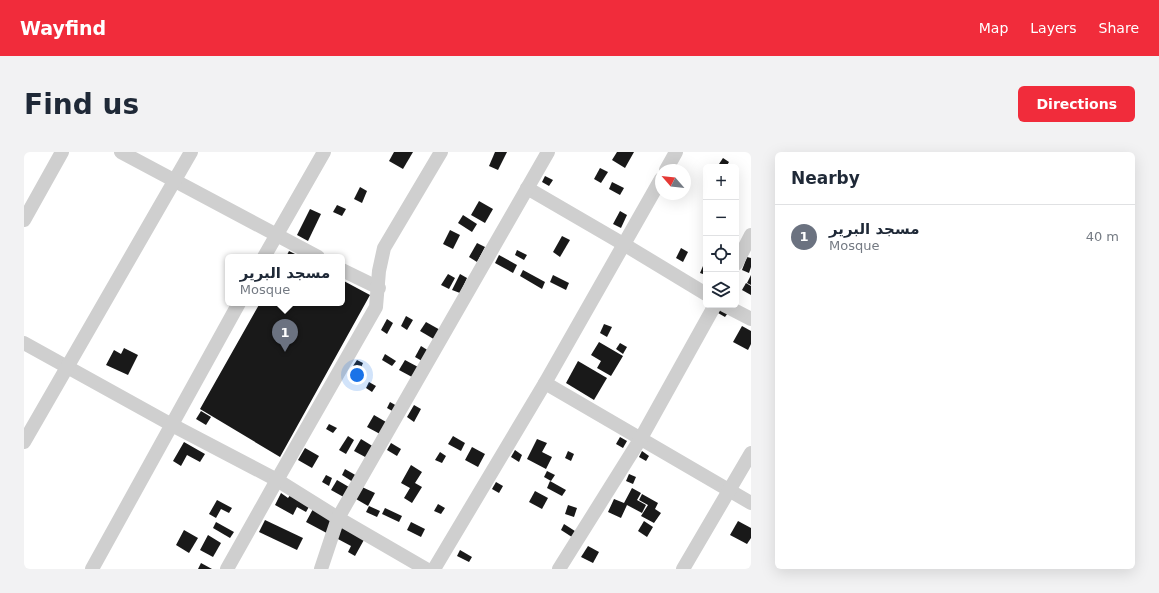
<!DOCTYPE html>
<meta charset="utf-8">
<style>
:root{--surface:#fff;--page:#f2f2f3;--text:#1f2937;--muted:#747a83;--line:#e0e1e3;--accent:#f12c3b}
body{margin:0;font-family:"DejaVu Sans","Noto Sans Arabic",sans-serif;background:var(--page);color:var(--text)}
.controls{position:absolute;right:12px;top:12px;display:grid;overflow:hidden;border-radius:6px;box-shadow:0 4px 16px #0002}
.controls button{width:36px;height:36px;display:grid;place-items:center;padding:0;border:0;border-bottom:1px solid var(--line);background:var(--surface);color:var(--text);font:20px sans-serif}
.compass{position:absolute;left:631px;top:12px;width:36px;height:36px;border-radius:50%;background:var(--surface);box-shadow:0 4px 16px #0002;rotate:298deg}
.you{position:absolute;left:333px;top:223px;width:14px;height:14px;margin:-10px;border:3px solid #fff;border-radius:50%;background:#1a73e8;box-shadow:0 0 0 6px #1a73e833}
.badge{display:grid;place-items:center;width:26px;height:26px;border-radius:50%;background:var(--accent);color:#fff;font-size:13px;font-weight:700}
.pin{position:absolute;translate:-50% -33px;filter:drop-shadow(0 1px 2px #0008)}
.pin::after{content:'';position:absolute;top:21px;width:14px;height:12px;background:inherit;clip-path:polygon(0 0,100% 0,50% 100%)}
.popup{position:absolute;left:201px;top:102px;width:120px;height:52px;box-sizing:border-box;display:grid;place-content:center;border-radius:6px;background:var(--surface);filter:drop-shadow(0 1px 3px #0005);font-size:13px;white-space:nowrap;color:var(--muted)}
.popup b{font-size:15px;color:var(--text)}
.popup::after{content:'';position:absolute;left:50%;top:100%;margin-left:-8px;border:8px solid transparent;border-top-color:var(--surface)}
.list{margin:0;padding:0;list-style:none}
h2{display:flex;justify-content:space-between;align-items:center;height:52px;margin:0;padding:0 16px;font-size:17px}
h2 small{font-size:13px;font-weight:400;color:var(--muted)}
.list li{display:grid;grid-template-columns:26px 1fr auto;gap:12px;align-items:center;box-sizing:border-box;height:64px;padding:0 16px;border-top:1px solid var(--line)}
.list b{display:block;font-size:15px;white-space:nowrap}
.list p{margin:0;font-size:13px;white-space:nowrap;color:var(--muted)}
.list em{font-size:13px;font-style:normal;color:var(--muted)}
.icon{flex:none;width:22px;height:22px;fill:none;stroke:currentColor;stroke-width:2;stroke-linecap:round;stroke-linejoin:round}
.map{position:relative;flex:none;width:727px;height:417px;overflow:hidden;border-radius:6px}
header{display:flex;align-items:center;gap:24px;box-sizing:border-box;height:56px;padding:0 20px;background:var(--accent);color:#fff}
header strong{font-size:19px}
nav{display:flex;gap:22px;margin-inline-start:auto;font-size:14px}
.intro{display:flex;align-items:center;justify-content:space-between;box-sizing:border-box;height:96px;padding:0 24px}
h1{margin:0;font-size:28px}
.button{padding:10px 18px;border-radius:6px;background:var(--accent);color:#fff;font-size:14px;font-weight:700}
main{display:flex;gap:24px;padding:0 24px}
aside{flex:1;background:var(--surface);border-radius:6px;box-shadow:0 4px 16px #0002}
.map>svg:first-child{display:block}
.building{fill:#191919}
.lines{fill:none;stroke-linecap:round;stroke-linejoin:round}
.minor{stroke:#cfcfcf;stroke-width:14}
</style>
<header>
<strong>Wayfind</strong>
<nav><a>Map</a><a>Layers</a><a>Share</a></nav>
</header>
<div class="intro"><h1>Find us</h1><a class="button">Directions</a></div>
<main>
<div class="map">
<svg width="727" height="417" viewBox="0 0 727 417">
<rect width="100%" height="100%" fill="#fff"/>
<g class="building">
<path d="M 370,0 L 389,0 L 379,17 L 365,9 Z"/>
<path d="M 471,0 L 483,0 L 474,18 L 465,14 Z"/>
<path d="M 593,0 L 610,0 L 601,16 L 588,8 Z"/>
<path d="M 699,6 L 705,10 L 702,15 L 695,12 Z"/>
<path d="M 576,16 L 584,20 L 577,31 L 570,27 Z"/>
<path d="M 521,24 L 529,28 L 525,34 L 518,30 Z"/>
<path d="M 588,30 L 600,36 L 596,43 L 585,37 Z"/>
<path d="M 336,35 L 343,39 L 338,51 L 330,47 Z"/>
<path d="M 455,49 L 469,57 L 461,71 L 447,63 Z"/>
<path d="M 313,53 L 322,57 L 318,64 L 309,60 Z"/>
<path d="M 286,57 L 297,62 L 284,89 L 273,83 Z"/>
<path d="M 596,59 L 603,63 L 597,76 L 589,72 Z"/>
<path d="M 439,63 L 453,72 L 448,80 L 434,71 Z"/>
<path d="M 426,78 L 436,83 L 429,97 L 419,92 Z"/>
<path d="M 538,84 L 546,88 L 536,105 L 529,100 Z"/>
<path d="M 453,91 L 461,95 L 453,110 L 445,105 Z"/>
<path d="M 657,96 L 664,100 L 659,110 L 652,106 Z"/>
<path d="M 493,98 L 503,103 L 500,108 L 491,103 Z"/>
<path d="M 265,99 L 277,105 L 262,105 Z"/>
<path d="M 475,103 L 493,113 L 489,121 L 471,111 Z"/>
<path d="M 723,105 L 727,106 L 727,115 L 725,121 L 718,118 Z"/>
<path d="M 679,114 L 682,116 L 682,123 L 676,121 Z"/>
<path d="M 499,118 L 521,130 L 518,137 L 496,124 Z"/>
<path d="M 424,122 L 431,126 L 425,137 L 417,133 Z"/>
<path d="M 436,122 L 443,126 L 436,141 L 428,138 Z"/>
<path d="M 529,123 L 545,131 L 542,138 L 526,130 Z"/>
<path d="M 727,123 L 727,133 L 723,131 Z"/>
<path d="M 318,128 L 346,143 L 256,305 L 176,257 L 236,151 L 318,151 Z"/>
<path d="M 722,131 L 727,134 L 727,143 L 718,138 Z"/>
<path d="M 699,154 L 706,158 L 701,165 L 694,161 Z"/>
<path d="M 382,164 L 389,168 L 383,178 L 377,174 Z"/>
<path d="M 363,167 L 369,171 L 363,182 L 357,178 Z"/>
<path d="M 402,170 L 418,179 L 413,189 L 396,179 Z"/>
<path d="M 580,172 L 588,175 L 583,185 L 576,181 Z"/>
<path d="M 718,174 L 727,179 L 727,192 L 724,198 L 709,190 Z"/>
<path d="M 575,190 L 599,204 L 587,224 L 573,216 L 577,209 L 567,203 Z"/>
<path d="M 596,191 L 603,195 L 599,202 L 592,197 Z"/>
<path d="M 397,194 L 405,199 L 398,209 L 391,205 Z"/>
<path d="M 100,196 L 114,203 L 104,223 L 82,213 L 90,198 L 97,202 Z"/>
<path d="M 361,202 L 372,209 L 368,214 L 358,208 Z"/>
<path d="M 333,208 L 339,211 L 336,218 L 329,214 Z"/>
<path d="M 381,208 L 394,215 L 388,225 L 375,218 Z"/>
<path d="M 554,209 L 583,226 L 570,248 L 542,231 Z"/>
<path d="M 345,230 L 352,234 L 348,240 L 342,236 Z"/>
<path d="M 366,250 L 373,254 L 370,260 L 363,256 Z"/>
<path d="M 390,253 L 397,257 L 390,270 L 383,265 Z"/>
<path d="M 177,259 L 187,265 L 182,273 L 172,267 Z"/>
<path d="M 350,263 L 362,270 L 356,282 L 343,275 Z"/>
<path d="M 305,272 L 313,276 L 309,281 L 302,277 Z"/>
<path d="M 324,284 L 330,288 L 322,302 L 315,298 Z"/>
<path d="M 429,284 L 441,291 L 437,299 L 424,292 Z"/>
<path d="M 596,285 L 603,289 L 599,296 L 592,292 Z"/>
<path d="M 337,287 L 350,295 L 343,306 L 330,299 Z"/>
<path d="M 513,287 L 523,291 L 518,300 L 528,305 L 522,317 L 503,307 Z"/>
<path d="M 160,290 L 181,302 L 176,310 L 163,303 L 157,314 L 149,309 Z"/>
<path d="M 367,291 L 377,297 L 373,304 L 363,298 Z"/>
<path d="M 448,295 L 461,302 L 454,315 L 441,308 Z"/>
<path d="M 281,296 L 295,304 L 288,316 L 274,308 Z"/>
<path d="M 491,298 L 498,303 L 495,310 L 487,305 Z"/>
<path d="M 544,299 L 550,302 L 547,309 L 541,306 Z"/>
<path d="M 618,299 L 625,304 L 622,309 L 615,305 Z"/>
<path d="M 416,300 L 422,304 L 418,311 L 411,308 Z"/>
<path d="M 387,313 L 398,320 L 391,331 L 398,335 L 388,351 L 380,346 L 386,336 L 377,331 Z"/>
<path d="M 321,317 L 333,324 L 329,330 L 318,323 Z"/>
<path d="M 523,319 L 531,323 L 527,329 L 520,325 Z"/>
<path d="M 605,322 L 612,325 L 609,332 L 602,329 Z"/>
<path d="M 302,323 L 308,326 L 305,334 L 298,330 Z"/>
<path d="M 313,328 L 330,338 L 325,348 L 307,338 Z"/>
<path d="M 526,329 L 542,338 L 538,344 L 523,336 Z"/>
<path d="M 472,330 L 479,334 L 475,341 L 468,337 Z"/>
<path d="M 338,335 L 351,341 L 344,354 L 332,347 Z"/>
<path d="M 608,336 L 617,341 L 613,348 L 622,353 L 618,361 L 603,353 L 597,366 L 584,360 L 590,347 L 600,351 Z"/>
<path d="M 511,339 L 524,346 L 518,357 L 505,350 Z"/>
<path d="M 257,341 L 264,346 L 267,342 L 286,353 L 282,360 L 273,355 L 269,363 L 251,353 Z"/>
<path d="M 618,342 L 634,351 L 631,357 L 637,361 L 630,371 L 617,364 L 624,353 L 615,348 Z"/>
<path d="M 193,348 L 208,356 L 205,361 L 197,357 L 192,366 L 185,362 Z"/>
<path d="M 414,352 L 421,356 L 417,362 L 410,359 Z"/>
<path d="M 544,353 L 553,356 L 550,365 L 541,362 Z"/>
<path d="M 345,354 L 356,359 L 353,365 L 342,360 Z"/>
<path d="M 361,356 L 378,364 L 375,370 L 358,362 Z"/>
<path d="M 289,357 L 341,386 L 331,404 L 324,400 L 327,394 L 282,370 Z"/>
<path d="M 241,368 L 279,386 L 273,398 L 235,380 Z"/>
<path d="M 620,369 L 629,375 L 623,385 L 614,379 Z"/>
<path d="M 714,369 L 727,376 L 727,386 L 723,392 L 706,383 Z"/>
<path d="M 192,370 L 210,380 L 206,386 L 189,376 Z"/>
<path d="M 387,370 L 401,377 L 397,385 L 383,378 Z"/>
<path d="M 540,372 L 554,381 L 551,387 L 537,378 Z"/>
<path d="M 160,378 L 174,386 L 165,401 L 152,393 Z"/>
<path d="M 184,383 L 197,391 L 189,405 L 176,398 Z"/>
<path d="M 564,394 L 575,400 L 569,411 L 557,405 Z"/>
<path d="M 436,398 L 448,405 L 445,410 L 433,404 Z"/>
<path d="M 177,411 L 188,417 L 174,417 Z"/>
</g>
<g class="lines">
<g class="minor">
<path d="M 97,0 L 294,105"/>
<path d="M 642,18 L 652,0"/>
<path d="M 503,36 L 601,93 L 682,142"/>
<path d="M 0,68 L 38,0"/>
<path d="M 240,105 L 300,0"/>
<path d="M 712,112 L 727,83"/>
<path d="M 318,118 L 355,136"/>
<path d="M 700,153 L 727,167"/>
<path d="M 0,191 L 148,273 L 253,328 L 314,366 L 402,417"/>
<path d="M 521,231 L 727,351"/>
<path d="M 0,290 L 167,0"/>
<path d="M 68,417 L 215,151"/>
<path d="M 203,417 L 253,328 L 352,155 L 355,119 L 360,96 L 417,0"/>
<path d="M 297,417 L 314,366 L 524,0"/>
<path d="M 410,417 L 521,231 L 637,27"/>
<path d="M 535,417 L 617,286 L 691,153"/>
<path d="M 659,417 L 727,301"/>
</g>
</g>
</svg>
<div class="controls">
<button>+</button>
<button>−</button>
<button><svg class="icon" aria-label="locate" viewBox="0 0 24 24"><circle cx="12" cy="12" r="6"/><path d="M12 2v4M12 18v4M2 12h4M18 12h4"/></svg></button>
<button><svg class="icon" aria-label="layers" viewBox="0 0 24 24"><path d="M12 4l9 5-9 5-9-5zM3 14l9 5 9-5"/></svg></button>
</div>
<svg class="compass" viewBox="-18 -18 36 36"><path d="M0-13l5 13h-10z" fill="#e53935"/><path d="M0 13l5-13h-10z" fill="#747a83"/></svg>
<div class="you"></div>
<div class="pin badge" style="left:261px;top:200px;background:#6b7280">1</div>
<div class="popup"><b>مسجد البرير</b>Mosque</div>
</div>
<aside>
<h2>Nearby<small></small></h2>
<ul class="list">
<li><span class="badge" style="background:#6b7280">1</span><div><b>مسجد البرير</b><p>Mosque</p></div><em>40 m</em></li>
</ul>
</aside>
</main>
